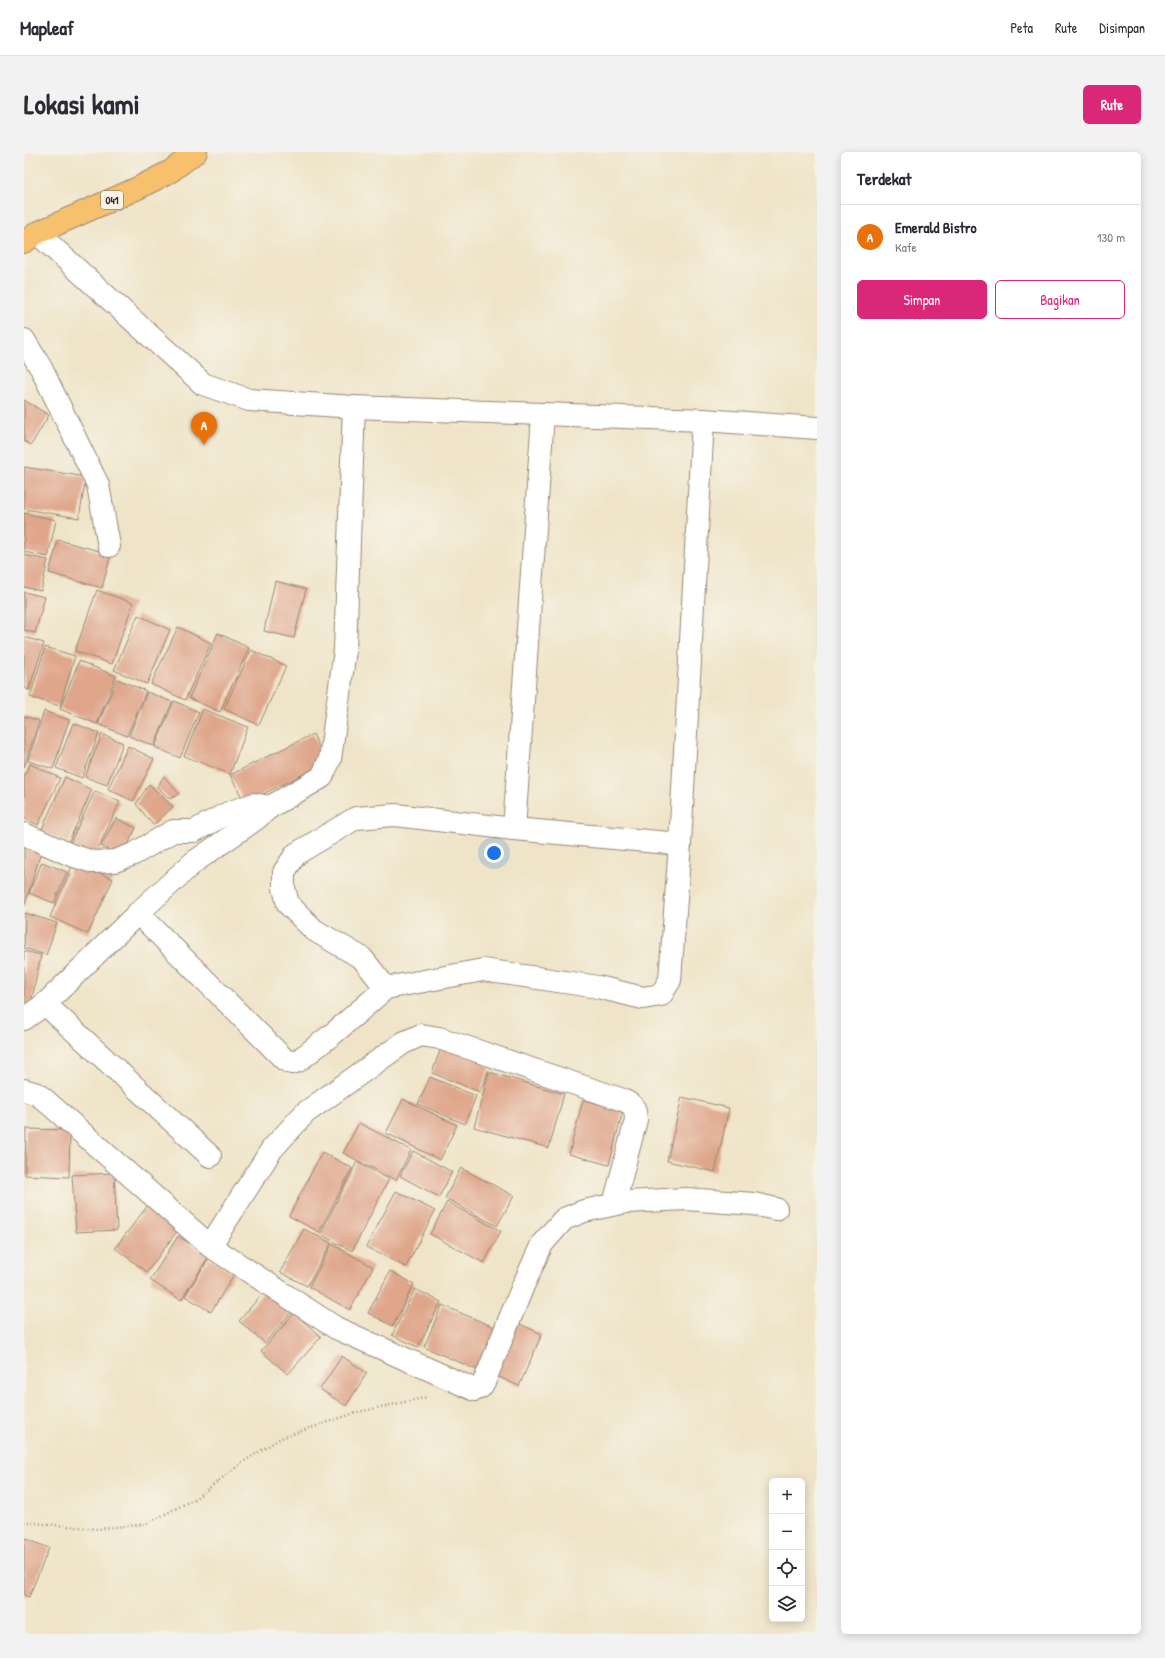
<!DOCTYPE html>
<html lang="id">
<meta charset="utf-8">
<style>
:root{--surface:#fff;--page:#f2f2f3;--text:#2b2b33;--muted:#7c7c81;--line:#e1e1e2;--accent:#db2777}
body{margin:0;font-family:"Patrick Hand",sans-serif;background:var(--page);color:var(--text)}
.controls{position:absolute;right:12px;bottom:12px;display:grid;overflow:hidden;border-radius:6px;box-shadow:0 2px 10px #0003}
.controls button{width:36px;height:36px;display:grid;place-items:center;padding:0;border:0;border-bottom:1px solid var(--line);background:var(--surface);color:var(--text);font:20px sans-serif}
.you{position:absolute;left:470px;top:701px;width:14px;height:14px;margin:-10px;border:3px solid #fff;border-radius:50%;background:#1a73e8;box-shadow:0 0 0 6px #1a73e833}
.badge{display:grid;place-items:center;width:26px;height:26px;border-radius:50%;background:var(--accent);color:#fff;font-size:13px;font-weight:700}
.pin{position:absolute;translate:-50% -33px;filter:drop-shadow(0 1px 2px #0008)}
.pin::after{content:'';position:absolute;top:21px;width:14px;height:12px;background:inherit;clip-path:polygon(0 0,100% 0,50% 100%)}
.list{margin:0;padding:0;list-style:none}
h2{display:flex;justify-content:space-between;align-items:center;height:52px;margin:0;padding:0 16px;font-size:17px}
h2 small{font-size:13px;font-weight:400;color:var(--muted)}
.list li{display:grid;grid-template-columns:26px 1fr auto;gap:12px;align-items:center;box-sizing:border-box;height:64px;padding:0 16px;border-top:1px solid var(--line)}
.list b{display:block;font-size:15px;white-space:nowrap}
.list p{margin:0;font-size:13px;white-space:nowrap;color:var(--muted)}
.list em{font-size:13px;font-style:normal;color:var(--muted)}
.actions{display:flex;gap:8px;padding:12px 16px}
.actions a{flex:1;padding:9px 0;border:1px solid var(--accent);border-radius:6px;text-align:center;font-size:14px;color:var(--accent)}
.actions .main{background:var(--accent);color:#fff}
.icon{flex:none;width:22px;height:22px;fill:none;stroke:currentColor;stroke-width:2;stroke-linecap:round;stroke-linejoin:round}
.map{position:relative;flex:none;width:793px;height:1482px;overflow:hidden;border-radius:6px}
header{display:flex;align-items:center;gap:24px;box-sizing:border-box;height:56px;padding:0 20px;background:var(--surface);border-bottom:1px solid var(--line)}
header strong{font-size:19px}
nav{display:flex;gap:22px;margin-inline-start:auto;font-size:14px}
.intro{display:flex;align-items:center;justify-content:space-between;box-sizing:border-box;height:96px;padding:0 24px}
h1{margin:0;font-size:28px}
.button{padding:10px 18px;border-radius:6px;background:var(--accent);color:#fff;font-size:14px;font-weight:700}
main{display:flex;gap:24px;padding:0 24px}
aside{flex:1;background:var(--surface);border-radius:6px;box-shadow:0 2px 10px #0003}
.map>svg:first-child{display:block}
.building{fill:#dfa68b}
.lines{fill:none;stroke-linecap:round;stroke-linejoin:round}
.street-casing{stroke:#958773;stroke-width:24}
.primary-casing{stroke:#958773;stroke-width:24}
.path{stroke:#958773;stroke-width:2.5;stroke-dasharray:1 3;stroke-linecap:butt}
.street{stroke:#fff;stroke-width:22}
.primary{stroke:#f7c06c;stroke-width:22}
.labels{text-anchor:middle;stroke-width:4;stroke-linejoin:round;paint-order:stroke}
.shield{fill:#f7f3e8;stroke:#73665b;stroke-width:1}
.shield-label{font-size:11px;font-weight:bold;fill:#3b2a1e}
</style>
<header>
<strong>Mapleaf</strong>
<nav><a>Peta</a><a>Rute</a><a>Disimpan</a></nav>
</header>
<div class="intro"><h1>Lokasi kami</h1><a class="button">Rute</a></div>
<main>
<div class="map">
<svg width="793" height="1482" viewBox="0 0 793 1482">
<rect width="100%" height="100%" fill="#f7f3e8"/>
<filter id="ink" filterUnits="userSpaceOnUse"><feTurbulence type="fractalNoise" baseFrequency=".025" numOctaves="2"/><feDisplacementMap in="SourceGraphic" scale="8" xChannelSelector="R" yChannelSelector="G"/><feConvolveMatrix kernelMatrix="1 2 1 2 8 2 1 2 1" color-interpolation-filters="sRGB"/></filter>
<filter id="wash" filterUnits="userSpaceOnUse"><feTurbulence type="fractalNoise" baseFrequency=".012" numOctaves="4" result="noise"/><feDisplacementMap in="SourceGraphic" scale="16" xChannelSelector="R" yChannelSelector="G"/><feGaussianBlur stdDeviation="0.9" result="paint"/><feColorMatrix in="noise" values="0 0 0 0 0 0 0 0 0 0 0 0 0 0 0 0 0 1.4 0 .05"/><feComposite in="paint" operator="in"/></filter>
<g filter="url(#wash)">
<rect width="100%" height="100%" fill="#efe4c8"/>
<g id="blocks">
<g class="building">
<path d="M 0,248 L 25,263 L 7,293 L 0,289 Z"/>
<path d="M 0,315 L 62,325 L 55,366 L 0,357 Z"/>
<path d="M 0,361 L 32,368 L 24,405 L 0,400 Z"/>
<path d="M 34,388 L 87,402 L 78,436 L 25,421 Z"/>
<path d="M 0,403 L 24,408 L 17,439 L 0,435 Z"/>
<path d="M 251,429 L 282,437 L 270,486 L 240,479 Z"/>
<path d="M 73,438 L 109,451 L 88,512 L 51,499 Z"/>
<path d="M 0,440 L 21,445 L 11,481 L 0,478 Z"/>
<path d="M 114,463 L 146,478 L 123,532 L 90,518 Z"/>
<path d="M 154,475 L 187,491 L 161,548 L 127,532 Z"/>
<path d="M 194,481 L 225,496 L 196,560 L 165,546 Z"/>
<path d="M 0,485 L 20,491 L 5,538 L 0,536 Z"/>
<path d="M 21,495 L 51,504 L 36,554 L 6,545 Z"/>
<path d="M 227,498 L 262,514 L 235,573 L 200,557 Z"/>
<path d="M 55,509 L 92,524 L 73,572 L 36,557 Z"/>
<path d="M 93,527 L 122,539 L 103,584 L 74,572 Z"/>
<path d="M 123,540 L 148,550 L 130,594 L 105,584 Z"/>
<path d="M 150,549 L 175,560 L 156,606 L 131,595 Z"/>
<path d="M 179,557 L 224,575 L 206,622 L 160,604 Z"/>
<path d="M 20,559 L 45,568 L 29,617 L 4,609 Z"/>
<path d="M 0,564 L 15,569 L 0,616 Z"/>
<path d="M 49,571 L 75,581 L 58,626 L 32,616 Z"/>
<path d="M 78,582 L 99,591 L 83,633 L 61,625 Z"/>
<path d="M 289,582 L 302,611 L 221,651 L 206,623 Z"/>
<path d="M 104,594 L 130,607 L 109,649 L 84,637 Z"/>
<path d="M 6,612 L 36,626 L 14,673 L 0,666 L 0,624 Z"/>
<path d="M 140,624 L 155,642 L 146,647 L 133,635 Z"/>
<path d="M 41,625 L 68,638 L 44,691 L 17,679 Z"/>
<path d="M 125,632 L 149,655 L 129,673 L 112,652 Z"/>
<path d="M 71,639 L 96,650 L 70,705 L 45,693 Z"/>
<path d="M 92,666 L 112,676 L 98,705 L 77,694 Z"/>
<path d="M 0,691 L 18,697 L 0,755 Z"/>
<path d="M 18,710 L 43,720 L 30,751 L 5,741 Z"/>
<path d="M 50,710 L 89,727 L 64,782 L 26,765 Z"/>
<path d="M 1,761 L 33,771 L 22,803 L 0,796 Z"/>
<path d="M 0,799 L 17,803 L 7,851 L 0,849 Z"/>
<path d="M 418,893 L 467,912 L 456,940 L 408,921 Z"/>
<path d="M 465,920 L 540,942 L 525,996 L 450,975 Z"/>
<path d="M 406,925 L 452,944 L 441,972 L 394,952 Z"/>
<path d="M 658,945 L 705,956 L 691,1020 L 643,1009 Z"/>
<path d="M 379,947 L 433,973 L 416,1008 L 362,981 Z"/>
<path d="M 559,948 L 599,958 L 585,1013 L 545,1002 Z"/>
<path d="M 335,971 L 387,998 L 372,1028 L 319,1001 Z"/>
<path d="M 2,977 L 46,978 L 45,1025 L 1,1023 Z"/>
<path d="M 389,999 L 428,1020 L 415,1045 L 376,1024 Z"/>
<path d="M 298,1000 L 328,1016 L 295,1080 L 265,1064 Z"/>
<path d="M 333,1010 L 365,1027 L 328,1099 L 296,1082 Z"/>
<path d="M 437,1016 L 490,1044 L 473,1074 L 421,1046 Z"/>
<path d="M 90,1021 L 93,1078 L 52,1080 L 48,1023 Z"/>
<path d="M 372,1039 L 411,1059 L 382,1115 L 342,1095 Z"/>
<path d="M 128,1048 L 159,1071 L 123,1120 L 91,1096 Z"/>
<path d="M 423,1050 L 477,1079 L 460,1111 L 406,1082 Z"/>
<path d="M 280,1077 L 307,1091 L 283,1134 L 256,1120 Z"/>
<path d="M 154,1084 L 185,1104 L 157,1148 L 126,1128 Z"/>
<path d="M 308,1092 L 349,1115 L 326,1158 L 285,1135 Z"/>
<path d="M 185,1106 L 210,1122 L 187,1160 L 161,1144 Z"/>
<path d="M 366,1119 L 390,1132 L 369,1174 L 344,1161 Z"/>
<path d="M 243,1136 L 269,1158 L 241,1191 L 215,1169 Z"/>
<path d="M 391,1137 L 417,1150 L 394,1195 L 368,1183 Z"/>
<path d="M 418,1153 L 477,1178 L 458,1220 L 400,1195 Z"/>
<path d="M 270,1161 L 297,1185 L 264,1222 L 237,1199 Z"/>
<path d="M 489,1169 L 518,1182 L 495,1234 L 466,1221 Z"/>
<path d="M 318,1204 L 343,1221 L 322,1254 L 296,1237 Z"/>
<path d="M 0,1386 L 25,1396 L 5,1445 L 0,1443 Z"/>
</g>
</g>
</g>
<g filter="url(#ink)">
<use href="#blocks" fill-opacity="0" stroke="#958773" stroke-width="1"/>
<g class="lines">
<defs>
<g id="street">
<path d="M 13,81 L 179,232 L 225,248 L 330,255 L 679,268 L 793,276"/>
<path d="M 0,188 L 17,216 L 74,333 L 85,394"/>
<path d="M 490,677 L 519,263"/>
<path d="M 0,682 L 47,703 L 69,710 L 91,709 L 110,702 L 149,679 L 170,679 L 204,661 L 230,652 L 246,655"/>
<path d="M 114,761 L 261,908 L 268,911 L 274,909 L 310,881 L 362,836 L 459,818 L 574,835 L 619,846 L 637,843 L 646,828 L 656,692 L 679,268"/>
<path d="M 362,836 L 338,806 L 290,778 L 264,752 L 260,736 L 260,720 L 272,702 L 332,666 L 371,663 L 490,677 L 656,692"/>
<path d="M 21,852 L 186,1004"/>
<path d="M 0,867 L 21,852 L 114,761 L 170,710 L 232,667 L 246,655 L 298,625 L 306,607 L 321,498 L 330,255"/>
<path d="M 0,938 L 13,942 L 22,949 L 186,1094 L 312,1176 L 451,1238 L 457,1235 L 461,1228 L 499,1134 L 518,1092 L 540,1067 L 560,1059 L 602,1050 L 662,1047 L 730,1052 L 752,1057"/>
<path d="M 186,1094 L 248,997 L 281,961 L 379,891 L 397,883 L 415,886 L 599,948 C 611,954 611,955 612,968 L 590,1052"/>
</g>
<path id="primary" d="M 0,90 L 13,81 L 114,36 L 147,19 L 172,0"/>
</defs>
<use href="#street" class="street-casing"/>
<use href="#primary" class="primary-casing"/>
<path class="path" d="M 0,1370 L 73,1377 L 122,1372 L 172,1346 L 219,1310 L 257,1286 L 334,1260 L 404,1245"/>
<use href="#street" class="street"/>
<use href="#primary" class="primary"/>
</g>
</g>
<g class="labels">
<rect class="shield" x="77" y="39" width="22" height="18" rx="3"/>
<g class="shield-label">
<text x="88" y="52">041</text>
</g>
</g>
</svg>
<div class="controls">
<button>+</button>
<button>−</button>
<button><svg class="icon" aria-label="locate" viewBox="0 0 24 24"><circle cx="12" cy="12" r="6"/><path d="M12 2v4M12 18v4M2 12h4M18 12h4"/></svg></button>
<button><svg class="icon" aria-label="layers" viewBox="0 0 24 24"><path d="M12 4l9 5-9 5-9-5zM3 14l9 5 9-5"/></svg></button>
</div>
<div class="you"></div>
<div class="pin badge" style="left:180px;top:293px;background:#e8710a">A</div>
</div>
<aside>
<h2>Terdekat<small></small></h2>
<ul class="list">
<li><span class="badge" style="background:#e8710a">A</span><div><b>Emerald Bistro</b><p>Kafe</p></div><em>130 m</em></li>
</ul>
<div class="actions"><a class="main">Simpan</a><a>Bagikan</a></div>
</aside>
</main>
